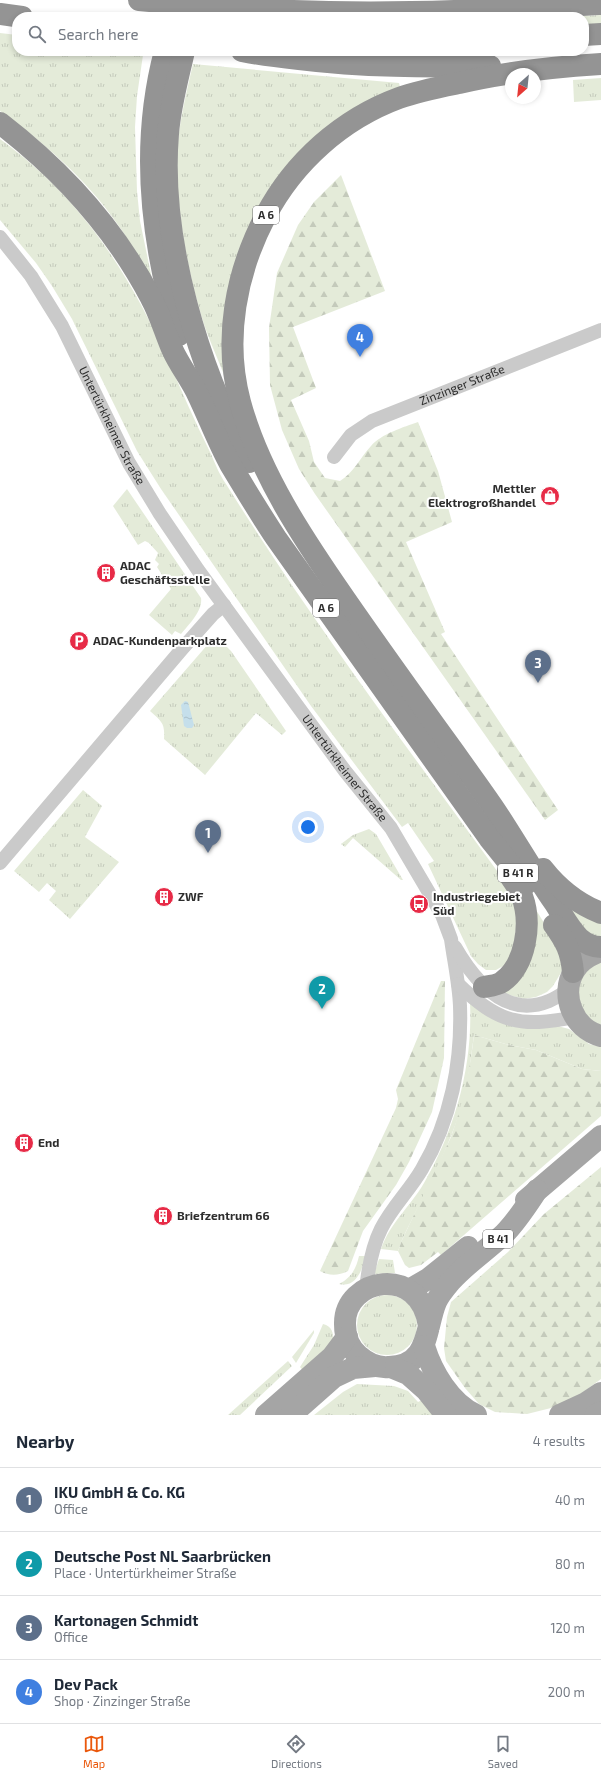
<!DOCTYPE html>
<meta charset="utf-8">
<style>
:root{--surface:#fff;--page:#f6f6f7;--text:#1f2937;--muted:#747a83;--line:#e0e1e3;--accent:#ea580c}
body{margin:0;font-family:"Exo 2",sans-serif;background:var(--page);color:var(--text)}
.compass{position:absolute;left:505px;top:68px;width:36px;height:36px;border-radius:50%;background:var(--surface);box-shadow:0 2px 6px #0003;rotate:207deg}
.you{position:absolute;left:308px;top:827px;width:14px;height:14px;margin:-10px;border:3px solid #fff;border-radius:50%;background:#1a73e8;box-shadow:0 0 0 6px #1a73e833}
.badge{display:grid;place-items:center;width:26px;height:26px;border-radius:50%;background:var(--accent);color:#fff;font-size:13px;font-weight:700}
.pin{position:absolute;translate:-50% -33px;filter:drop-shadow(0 1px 2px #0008)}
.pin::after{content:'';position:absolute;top:21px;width:14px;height:12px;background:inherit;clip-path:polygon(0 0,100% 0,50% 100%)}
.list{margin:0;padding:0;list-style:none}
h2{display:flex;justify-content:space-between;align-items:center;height:52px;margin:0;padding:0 16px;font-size:17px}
h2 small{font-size:13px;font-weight:400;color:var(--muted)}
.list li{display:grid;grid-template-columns:26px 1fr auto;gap:12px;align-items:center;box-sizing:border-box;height:64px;padding:0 16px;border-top:1px solid var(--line)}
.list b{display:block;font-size:15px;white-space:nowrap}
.list p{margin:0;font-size:13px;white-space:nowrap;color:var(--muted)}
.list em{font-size:13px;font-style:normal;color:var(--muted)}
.icon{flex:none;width:22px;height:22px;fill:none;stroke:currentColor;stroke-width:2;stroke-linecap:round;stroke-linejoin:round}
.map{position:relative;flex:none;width:601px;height:1415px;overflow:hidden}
.search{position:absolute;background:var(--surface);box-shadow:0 2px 6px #0003;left:12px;right:12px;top:12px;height:44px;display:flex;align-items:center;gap:10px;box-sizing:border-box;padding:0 14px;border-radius:16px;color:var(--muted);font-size:15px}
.sheet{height:308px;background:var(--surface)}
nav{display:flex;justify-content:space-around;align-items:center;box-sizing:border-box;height:56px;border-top:1px solid var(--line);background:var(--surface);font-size:11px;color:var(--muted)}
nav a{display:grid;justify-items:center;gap:2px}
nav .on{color:var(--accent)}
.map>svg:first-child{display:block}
.grass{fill:url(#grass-tufts)}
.forest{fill:url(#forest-firs)}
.water{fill:url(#water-ripples)}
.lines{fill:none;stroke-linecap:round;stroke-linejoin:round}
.minor{stroke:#cacaca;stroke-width:14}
.primary{stroke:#a5a5a5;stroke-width:22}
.motorway{stroke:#949494;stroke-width:22}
.labels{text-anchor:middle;stroke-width:4;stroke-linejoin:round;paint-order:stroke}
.shield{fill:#fff;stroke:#6c6c6c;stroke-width:1}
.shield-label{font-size:11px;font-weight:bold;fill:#2d2d2d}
.street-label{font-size:12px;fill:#2d2d2d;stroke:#fff}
.poi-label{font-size:12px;font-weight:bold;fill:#2d2d2d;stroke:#fff;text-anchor:start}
</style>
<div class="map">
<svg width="601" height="1415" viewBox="0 0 601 1415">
<defs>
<pattern id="grass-tufts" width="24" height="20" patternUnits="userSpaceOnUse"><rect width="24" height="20" fill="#e4ebd9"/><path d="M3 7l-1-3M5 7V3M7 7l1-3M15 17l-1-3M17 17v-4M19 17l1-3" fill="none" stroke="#c4cabb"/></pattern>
<pattern id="forest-firs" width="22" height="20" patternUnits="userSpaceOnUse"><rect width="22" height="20" fill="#e4ebd9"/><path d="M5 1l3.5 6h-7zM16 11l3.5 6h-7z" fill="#c4cabb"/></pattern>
<pattern id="water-ripples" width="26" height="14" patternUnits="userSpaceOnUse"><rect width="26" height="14" fill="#c5dfeb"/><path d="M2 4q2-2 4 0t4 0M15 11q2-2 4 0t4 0" fill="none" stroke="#aac0ca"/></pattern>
</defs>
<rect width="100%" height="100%" fill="#fff"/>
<g class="grass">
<path d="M 601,15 L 601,24 L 584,25 L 584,17 L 565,17 Z"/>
<path d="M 0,33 L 17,35 L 17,51 L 117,51 L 143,55 L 137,96 L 135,127 L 137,191 L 140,221 L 152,279 C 140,260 129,240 116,222 C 85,178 43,142 0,111 Z"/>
<path d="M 193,64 L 399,83 L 400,87 L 279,178 L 224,375 C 217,356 208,338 202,318 C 187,269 176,209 177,157 C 178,126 186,94 193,64 Z"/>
<path d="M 601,78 L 601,100 L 574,102 L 573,80 Z"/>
<path d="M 0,139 C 82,199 128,271 169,362 C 182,392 195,422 210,452 C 215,463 219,474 226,484 C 310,619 407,747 500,875 L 518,914 L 513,952 L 505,965 L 496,970 L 486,970 L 478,964 L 471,956 L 428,864 L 434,861 L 408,823 L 402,827 L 311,706 L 161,489 L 137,451 L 72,319 L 52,286 L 36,263 L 0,220 Z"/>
<path d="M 127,489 L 201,598 C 203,611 188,625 181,634 L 175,631 L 172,635 L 149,615 L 171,589 L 157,567 L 159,564 L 155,560 L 158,553 L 149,543 L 145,541 L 138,545 L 113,506 Z"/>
<path d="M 217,641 L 224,644 L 231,651 L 286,731 L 282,735 L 256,713 L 205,775 L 164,739 C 165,723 162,722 150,711 L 209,643 Z"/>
<path d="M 83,790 L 102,806 L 85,837 L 119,862 L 70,919 L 49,900 L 56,891 L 47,883 L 39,892 L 14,871 Z"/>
<path d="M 369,829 L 376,834 L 403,880 L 401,880 L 353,838 L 345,847 L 341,844 L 353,835 Z"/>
<path d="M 566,904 L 601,924 L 601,942 L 593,940 Z"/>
<path d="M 533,905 L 562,952 L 562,971 L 553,986 L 547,992 L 536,997 L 524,999 L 502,993 Z"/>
<path d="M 601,960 L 601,1025 C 579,1018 572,988 585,970 C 589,966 596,963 601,960 Z"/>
<path d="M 470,1003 L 569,1029 L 589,1044 L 601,1047 L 601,1071 L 582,1069 L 536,1050 L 509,1045 L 474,1035 C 471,1056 469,1077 464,1098 C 450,1148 424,1194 402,1240 L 398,1251 L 381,1249 C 390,1223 410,1207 424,1183 C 455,1129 473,1066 470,1003 Z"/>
<path d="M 359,1256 L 366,1256 C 362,1269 357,1288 339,1284 C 351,1278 356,1269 359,1256 Z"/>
<path d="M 379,1259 L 393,1260 L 395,1273 L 374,1274 Z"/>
<circle cx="387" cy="1325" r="30"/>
<path d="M 323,1324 C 332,1326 334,1333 333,1342 L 305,1373 L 300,1367 L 314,1345 Z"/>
<path d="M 314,1330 L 314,1333 L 296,1363 L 292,1357 Z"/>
<path d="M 288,1361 L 292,1366 L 240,1415 L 228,1415 Z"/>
<path d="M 357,1384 L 394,1386 L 408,1391 L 418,1402 L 422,1400 L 433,1415 L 314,1415 L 343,1392 Z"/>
</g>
<g class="forest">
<path d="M 341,175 L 385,291 L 293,327 L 316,388 L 291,400 L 309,441 L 314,462 L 325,478 L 340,481 C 354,472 360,458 371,446 C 381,434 404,427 418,422 L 438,471 L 452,522 L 406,542 L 445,632 L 441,634 L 558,810 L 545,820 L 315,494 L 299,469 L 282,430 L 270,385 L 269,328 L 277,273 L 298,225 L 314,202 Z"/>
<path d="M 441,981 L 445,981 L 444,1058 L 432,1112 L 409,1162 L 396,1185 L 363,1231 L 348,1271 C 338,1276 329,1276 320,1271 L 396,1108 L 398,1099 L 396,1090 Z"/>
<path d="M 474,1035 L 509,1045 L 536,1050 L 582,1069 L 601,1071 L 601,1116 L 441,1255 L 438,1252 L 421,1265 L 409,1268 L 405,1265 L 398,1251 L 402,1240 L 451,1137 C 463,1103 470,1070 474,1035 Z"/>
<path d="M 601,1167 L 601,1379 L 578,1396 L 555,1407 L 527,1414 L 495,1412 L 479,1404 L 465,1388 L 446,1361 L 444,1348 L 447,1317 L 451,1302 L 508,1252 L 544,1214 Z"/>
</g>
<path class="water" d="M 185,701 L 188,702 L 194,725 L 192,728 L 187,728 L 184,726 L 181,705 Z"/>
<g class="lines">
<g class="minor">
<path id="s1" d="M 0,237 L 31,276 L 62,326 L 129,463 L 160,514 L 198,570 L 345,771 L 391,828 L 431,896 L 442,915 L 451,939 C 454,961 459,983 460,1006 C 462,1062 451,1120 422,1169 C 410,1190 392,1207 381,1229 C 372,1247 368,1270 366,1290"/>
<path id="s2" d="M 334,457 L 351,435 L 372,421 L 601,330"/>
<path d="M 0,863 L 182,649 L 213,614 L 224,605"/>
<path d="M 455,947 C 474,980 505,1019 549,1001 C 556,998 562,994 568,990"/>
<path d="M 458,984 C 498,1023 520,1028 575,1017"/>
</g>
<g class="primary">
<path d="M 601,951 C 590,955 580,960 574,971 C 560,995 573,1029 601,1036"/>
<path d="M 526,1200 L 601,1136"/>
<path d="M 409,1290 L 428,1279 L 468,1247"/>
<path d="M 429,1326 C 420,1263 344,1278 345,1324 C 345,1336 349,1348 359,1356 C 368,1364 378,1368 389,1367 C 430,1366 425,1328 436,1302 C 439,1295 445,1288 450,1282 C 466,1264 487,1250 504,1234 C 517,1221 527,1205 537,1190"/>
<path d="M 424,1346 C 432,1372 450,1403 476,1415"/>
<path d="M 391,1367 L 408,1374 L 426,1390 L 446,1415"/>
<path d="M 266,1415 L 332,1357 L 347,1337"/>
<path d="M 291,1415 L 334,1377 L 353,1368 L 375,1366"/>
<path d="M 560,1415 L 586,1403 L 601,1393"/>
<path d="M 596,1415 L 601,1412"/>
</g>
<g class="motorway">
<path d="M 139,0 C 202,6 265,11 329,12 C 420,14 510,9 601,4"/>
<path d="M 0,14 L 22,17"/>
<path d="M 584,35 L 601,34"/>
<path d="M 165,51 C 140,145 151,243 179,335"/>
<path d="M 184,51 C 178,78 170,106 168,134 C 159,240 199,370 249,462"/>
<path d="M 242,51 C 261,55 280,57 299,59 C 363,67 426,67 490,66"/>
<path d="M 601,64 C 553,67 506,72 459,83 C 439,87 418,91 399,98 C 342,119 294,162 266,215 C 236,272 223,339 240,402 C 259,473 304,540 345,599 C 381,651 417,701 454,752 C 468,772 483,792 497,813 C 516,842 534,873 554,902 C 562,914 569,928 579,938 C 586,944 592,947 601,947"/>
<path d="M 0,123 C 61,170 115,229 151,298 C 160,314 165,333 173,351 C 180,366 191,380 198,395 C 209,418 218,442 230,464 C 245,489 260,514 276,538 L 489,838 L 526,884"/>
<path d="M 543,869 C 558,888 578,904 601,913"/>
<path d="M 554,925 C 566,942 571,951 573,972"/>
<path d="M 484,987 C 490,986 498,985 502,982 C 526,965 532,923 522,896 C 519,888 512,880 508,872"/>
</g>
</g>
<defs>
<symbol id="shop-disc" viewBox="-11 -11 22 22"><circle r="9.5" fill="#e72b47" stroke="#fff"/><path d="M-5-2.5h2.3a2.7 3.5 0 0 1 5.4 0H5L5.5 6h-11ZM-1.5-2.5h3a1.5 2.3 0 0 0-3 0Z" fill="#fff"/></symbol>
<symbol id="building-disc" viewBox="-11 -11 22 22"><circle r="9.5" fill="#e72b47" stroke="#fff"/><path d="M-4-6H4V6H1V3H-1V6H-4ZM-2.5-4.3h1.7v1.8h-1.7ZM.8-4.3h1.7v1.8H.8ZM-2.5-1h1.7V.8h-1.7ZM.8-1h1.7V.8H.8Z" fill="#fff"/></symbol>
<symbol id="parking-disc" viewBox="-11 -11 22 22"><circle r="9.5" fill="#e72b47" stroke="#fff"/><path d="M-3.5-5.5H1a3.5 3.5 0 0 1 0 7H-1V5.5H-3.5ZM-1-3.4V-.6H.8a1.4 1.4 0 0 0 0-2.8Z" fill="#fff"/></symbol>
<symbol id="bus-disc" viewBox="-11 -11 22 22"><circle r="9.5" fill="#e72b47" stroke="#fff"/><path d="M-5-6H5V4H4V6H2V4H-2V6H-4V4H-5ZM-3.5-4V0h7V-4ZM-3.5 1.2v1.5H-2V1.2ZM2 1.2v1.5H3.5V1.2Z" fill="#fff"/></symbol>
</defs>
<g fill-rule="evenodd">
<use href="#shop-disc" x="539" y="485" width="22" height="22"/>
<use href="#building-disc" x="95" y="562" width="22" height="22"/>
<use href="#parking-disc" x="68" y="630" width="22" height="22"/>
<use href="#building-disc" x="153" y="886" width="22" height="22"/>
<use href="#bus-disc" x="408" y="893" width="22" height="22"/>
<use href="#building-disc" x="13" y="1132" width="22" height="22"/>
<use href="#building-disc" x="152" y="1205" width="22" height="22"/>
</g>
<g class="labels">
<g class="shield">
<rect x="253" y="206" width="26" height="18" rx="3"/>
<rect x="313" y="599" width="26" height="18" rx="3"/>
<rect x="498" y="864" width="40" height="18" rx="3"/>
<rect x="483" y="1230" width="30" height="18" rx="3"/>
</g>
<g class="shield-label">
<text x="266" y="219">A 6</text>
<text x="326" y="612">A 6</text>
<text x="518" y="877">B 41 R</text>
<text x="498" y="1243">B 41</text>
</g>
<g class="street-label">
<text dy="4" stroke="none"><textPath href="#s2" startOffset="150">Zinzinger Straße</textPath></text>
<text dy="4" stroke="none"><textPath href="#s1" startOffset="220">Untertürkheimer Straße</textPath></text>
<text dy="4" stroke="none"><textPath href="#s1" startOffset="635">Untertürkheimer Straße</textPath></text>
</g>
<g class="poi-label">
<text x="536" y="493" text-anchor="end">Mettler<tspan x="536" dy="14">Elektrogroßhandel</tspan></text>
<text x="120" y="570">ADAC<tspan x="120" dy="14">Geschäftsstelle</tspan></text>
<text x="93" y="645">ADAC-Kundenparkplatz</text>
<text x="178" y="901">ZWF</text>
<text x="433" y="901">Industriegebiet<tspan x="433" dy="14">Süd</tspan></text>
<text x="38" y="1147">End</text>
<text x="177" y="1220">Briefzentrum 66</text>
</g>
</g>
</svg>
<svg class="compass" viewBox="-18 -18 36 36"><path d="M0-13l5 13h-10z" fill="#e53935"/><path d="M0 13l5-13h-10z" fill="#747a83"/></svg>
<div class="you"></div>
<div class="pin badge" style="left:208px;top:853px;background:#5c6f8a">1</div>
<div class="pin badge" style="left:322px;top:1009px;background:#0f9aa8">2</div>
<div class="pin badge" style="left:538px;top:683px;background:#5c6f8a">3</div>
<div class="pin badge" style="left:360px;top:357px;background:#3f7fe0">4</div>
<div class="search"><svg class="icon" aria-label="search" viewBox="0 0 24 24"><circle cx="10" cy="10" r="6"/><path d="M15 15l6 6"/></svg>Search here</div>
</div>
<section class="sheet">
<h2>Nearby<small>4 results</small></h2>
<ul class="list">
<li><span class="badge" style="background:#5c6f8a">1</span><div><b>IKU GmbH &amp; Co. KG</b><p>Office</p></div><em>40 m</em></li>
<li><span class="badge" style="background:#0f9aa8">2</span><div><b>Deutsche Post NL Saarbrücken</b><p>Place · Untertürkheimer Straße</p></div><em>80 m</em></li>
<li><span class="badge" style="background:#5c6f8a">3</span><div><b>Kartonagen Schmidt</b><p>Office</p></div><em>120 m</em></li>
<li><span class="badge" style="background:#3f7fe0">4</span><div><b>Dev Pack</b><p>Shop · Zinzinger Straße</p></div><em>200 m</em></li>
</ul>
</section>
<nav>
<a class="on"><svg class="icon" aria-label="map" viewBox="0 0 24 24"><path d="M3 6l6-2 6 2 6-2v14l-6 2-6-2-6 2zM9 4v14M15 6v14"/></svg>Map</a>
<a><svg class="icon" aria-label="directions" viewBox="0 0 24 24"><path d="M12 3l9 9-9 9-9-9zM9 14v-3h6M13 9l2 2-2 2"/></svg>Directions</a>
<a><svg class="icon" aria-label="saved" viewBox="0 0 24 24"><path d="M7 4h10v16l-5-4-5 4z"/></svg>Saved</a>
</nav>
